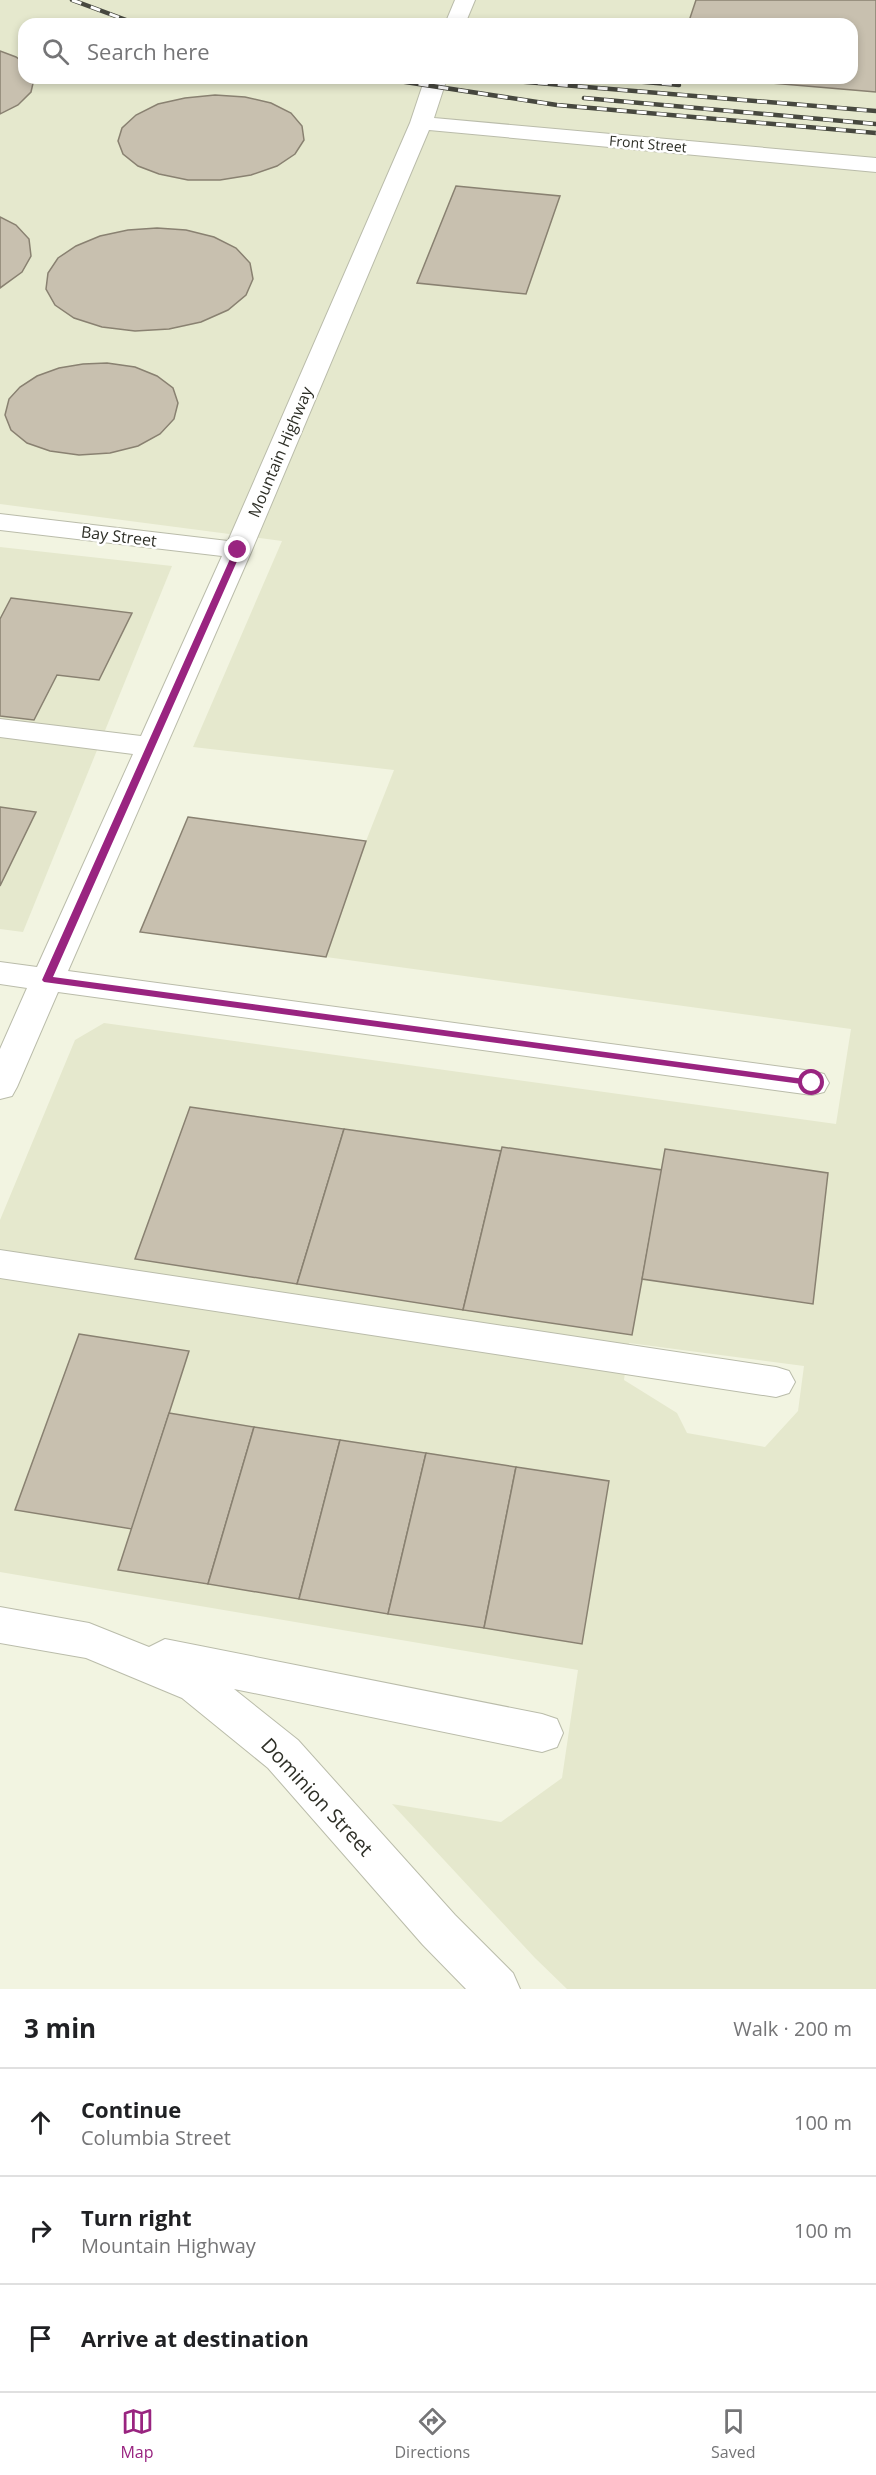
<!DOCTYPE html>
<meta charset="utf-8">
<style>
:root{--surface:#fff;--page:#f6f6f6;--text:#202124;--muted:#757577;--line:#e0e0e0;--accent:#992480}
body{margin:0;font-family:"Open Sans",sans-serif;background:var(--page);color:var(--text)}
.stop{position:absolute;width:18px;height:18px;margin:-14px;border:4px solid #992480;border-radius:50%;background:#fff}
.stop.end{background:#992480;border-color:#fff;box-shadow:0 2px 6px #0008}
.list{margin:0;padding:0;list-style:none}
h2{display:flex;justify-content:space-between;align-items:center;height:78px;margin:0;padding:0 24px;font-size:26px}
h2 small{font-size:20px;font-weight:400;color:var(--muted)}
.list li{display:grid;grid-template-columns:39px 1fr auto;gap:18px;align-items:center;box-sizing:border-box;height:108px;padding:0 24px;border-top:2px solid var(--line)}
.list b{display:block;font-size:22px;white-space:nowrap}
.list p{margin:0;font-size:20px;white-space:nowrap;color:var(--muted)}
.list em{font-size:20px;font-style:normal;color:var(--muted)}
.icon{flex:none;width:33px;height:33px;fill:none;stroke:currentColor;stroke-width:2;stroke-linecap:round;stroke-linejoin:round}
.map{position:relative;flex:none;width:876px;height:1989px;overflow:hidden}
.search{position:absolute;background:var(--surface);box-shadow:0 3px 9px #0003;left:18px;right:18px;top:18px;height:66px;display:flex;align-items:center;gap:15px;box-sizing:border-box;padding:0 21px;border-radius:18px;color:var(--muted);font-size:22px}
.sheet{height:402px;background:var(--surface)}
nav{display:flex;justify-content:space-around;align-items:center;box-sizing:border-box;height:84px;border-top:2px solid var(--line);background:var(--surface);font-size:16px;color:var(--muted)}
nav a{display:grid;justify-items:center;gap:3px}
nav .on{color:var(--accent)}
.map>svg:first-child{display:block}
.built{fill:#e5e8cd;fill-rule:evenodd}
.building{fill:#c8c0af;stroke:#898171;stroke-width:1.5}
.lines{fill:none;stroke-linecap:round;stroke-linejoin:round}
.minor-casing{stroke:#babcaa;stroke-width:2}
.minor{fill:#fff;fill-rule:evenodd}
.rail-casing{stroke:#47483f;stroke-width:4.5}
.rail{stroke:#fff;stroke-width:3;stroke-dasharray:10;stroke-linecap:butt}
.route{fill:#992480}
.labels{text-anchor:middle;stroke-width:5;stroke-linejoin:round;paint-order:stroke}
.far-street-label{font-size:14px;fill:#2e2f27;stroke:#fff}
.street-label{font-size:16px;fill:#2e2f27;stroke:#fff}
.near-street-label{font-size:20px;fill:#2e2f27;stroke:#fff}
</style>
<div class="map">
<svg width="876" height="1989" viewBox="0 0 876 1989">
<rect width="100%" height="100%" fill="#f2f4e1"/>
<g class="built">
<path d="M 0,0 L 876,0 L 876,1989 L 567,1989 L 535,1958 L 392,1804 L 501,1822 L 562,1778 L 578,1670 L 0,1572 L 0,1220 L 75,1040 L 104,1023 L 836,1124 L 851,1029 L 326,957 L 366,841 L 394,770 L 193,747 L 282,541 L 0,504 ZM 24,24 L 852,24 L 852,78 L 24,78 ZM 629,1343 L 804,1366 L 798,1411 L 765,1447 L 687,1433 L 677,1413 L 624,1380 Z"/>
<path d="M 0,547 L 172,566 L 23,932 L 0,929 Z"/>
</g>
<g class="building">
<path d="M 696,0 L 876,0 L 876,92 L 712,78 L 852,78 L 852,24 L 688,24 Z"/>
<path d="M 0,51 L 16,57 L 24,63 L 24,78 L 34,79 L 31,92 L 18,105 L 0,114 Z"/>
<path d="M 215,95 L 245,97 L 271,103 L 291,113 L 302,126 L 304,140 L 295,154 L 277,166 L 251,175 L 220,180 L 188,180 L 159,174 L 138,166 L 123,154 L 118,141 L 122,128 L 136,115 L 158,104 L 185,98 Z"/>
<path d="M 456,186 L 560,196 L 526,294 L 417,283 Z"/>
<path d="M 0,217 L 16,225 L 29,239 L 31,256 L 22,272 L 0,288 Z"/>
<path d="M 157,228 L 186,230 L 214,237 L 236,248 L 250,263 L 253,279 L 246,295 L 228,310 L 201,322 L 169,329 L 135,331 L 102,327 L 74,318 L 55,305 L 46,289 L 48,273 L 58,258 L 76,246 L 100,236 L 128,230 Z"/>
<path d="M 107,363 L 135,367 L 157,376 L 173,388 L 178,403 L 174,419 L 160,434 L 138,446 L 110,453 L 79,455 L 50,451 L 27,443 L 11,430 L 5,415 L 9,399 L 20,387 L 37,376 L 59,368 L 83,364 Z"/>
<path d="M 11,598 L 132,613 L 99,680 L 57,675 L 34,720 L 0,716 L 0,619 Z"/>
<path d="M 0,807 L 36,812 L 0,886 Z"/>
<path d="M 188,817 L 366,841 L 326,957 L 140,932 Z"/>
<path d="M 190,1107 L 344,1129 L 297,1284 L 135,1259 Z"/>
<path d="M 344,1129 L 501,1151 L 463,1310 L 297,1284 Z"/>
<path d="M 502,1147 L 662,1170 L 632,1335 L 463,1310 Z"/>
<path d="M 665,1149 L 828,1173 L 813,1304 L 642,1279 Z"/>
<path d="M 79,1334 L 189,1351 L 132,1529 L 15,1510 Z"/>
<path d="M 169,1413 L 254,1427 L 208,1584 L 118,1570 Z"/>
<path d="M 254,1427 L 340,1440 L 299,1599 L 208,1584 Z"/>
<path d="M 340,1440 L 426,1453 L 388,1614 L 299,1599 Z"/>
<path d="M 426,1453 L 516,1467 L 484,1628 L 388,1614 Z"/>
<path d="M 516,1467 L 609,1481 L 582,1644 L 484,1628 Z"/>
</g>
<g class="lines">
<defs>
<g id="minor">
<path d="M 455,0 L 475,0 L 465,24 L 445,24 Z"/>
<path d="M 425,78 L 447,78 L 434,118 L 876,158 L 876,172 L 429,130 L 252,550 L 68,971 L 812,1071 L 824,1074 L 829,1083 L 824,1092 L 812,1095 L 58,992 L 17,1087 L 12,1096 L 0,1099 L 0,1049 L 27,988 L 0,984 L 0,962 L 37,967 L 133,754 L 0,737 L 0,719 L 141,736 L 222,556 L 0,530 L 0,514 L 228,541 L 410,123 Z"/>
<path d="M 0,1250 L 776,1367 L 789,1371 L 795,1382 L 789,1393 L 776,1397 L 0,1278 Z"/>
<path d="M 0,1607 L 89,1623 L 149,1647 L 165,1639 L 542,1714 L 557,1719 L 563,1733 L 557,1747 L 542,1752 L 234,1689 L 298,1740 L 455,1915 L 513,1973 L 520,1989 L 466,1989 L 423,1945 L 268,1768 L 182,1698 L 86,1658 L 0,1643 Z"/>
</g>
</defs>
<use href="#minor" class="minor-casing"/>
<use href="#minor" class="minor"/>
<defs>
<g id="rail">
<path d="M 72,0 L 137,24"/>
<path d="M 379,78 L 557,105 L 876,133"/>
<path d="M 478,78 L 876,111"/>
<path d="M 622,80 L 679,85"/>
<path d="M 584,98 L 876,124"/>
</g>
</defs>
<use href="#rail" class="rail-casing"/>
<use href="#rail" class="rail"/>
</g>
<path class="route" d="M 238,548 L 242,550 L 53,977 L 812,1080 L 816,1081 L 816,1086 L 44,982 L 42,980 L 234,550 Z"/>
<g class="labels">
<g class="far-street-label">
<text transform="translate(648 144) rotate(5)" y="5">Front Street</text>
</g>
<g class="street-label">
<text transform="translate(280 452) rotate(-67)" y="6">Mountain Highway</text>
<text transform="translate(119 536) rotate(7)" y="6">Bay Street</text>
</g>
<g class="near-street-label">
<text transform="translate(317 1797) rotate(47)" y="7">Dominion Street</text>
</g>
</g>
</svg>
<div class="stop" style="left:812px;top:1083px"></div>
<div class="stop end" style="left:238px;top:550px"></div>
<div class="search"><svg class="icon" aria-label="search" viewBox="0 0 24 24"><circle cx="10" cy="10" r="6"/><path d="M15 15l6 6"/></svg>Search here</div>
</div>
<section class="sheet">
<h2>3 min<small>Walk · 200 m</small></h2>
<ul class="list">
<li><svg class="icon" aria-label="ahead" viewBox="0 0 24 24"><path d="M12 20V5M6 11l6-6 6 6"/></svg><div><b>Continue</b><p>Columbia Street</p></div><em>100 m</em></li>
<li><svg class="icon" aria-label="right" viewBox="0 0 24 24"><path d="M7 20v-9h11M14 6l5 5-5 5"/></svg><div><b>Turn right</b><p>Mountain Highway</p></div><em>100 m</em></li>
<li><svg class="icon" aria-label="arrive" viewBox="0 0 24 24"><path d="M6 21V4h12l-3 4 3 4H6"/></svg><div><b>Arrive at destination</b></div></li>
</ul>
</section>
<nav>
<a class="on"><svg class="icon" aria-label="map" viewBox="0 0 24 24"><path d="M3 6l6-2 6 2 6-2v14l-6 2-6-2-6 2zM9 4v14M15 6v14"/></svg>Map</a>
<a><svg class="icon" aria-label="directions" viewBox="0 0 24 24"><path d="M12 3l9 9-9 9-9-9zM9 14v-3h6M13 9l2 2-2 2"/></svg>Directions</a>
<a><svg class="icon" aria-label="saved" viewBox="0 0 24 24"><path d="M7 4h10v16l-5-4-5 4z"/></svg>Saved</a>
</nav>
